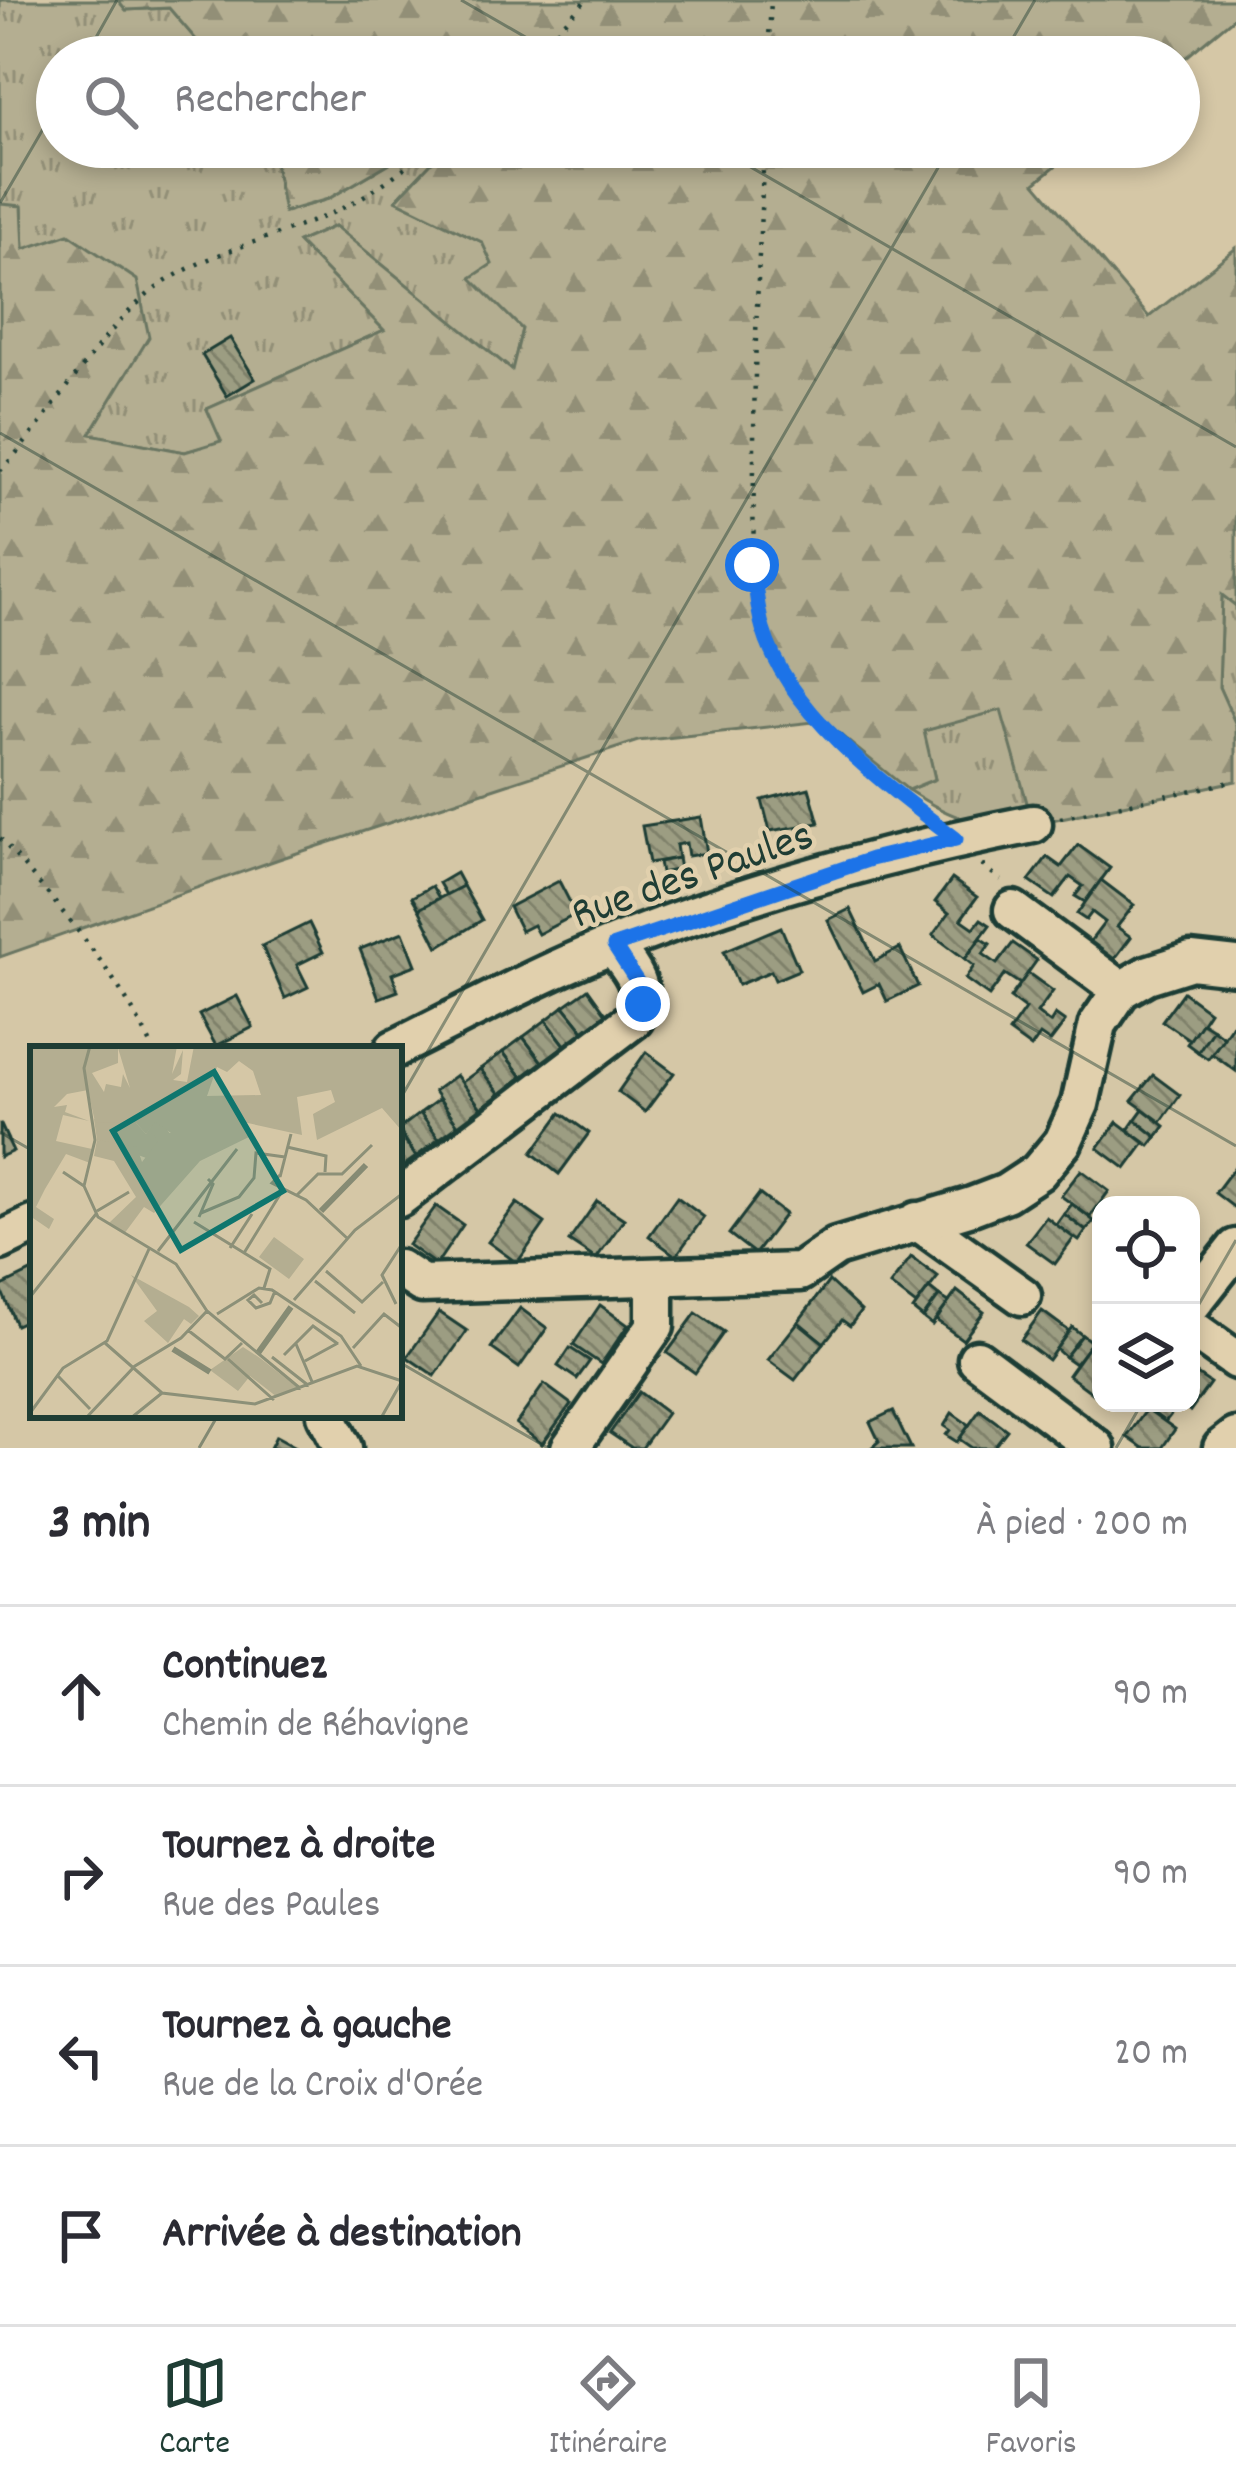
<!DOCTYPE html>
<html lang="fr">
<meta charset="utf-8">
<style>
:root{--surface:#fff;--page:#f7f7f7;--text:#2b2b33;--muted:#7c7c81;--line:#e1e1e2;--accent:#1f3d34}
body{margin:0;font-family:Dekko,sans-serif;background:var(--page);color:var(--text)}
.controls{position:absolute;right:36px;bottom:36px;display:grid;overflow:hidden;border-radius:24px;box-shadow:0 6px 18px #0003}
.controls button{width:108px;height:108px;display:grid;place-items:center;padding:0;border:0;border-bottom:3px solid var(--line);background:var(--surface);color:var(--text);font:60px sans-serif}
.stop{position:absolute;width:36px;height:36px;margin:-27px;border:9px solid #1a73e8;border-radius:50%;background:#fff}
.stop.end{background:#1a73e8;border-color:#fff;box-shadow:0 3px 12px #0008}
.list{margin:0;padding:0;list-style:none}
h2{display:flex;justify-content:space-between;align-items:center;height:156px;margin:0;padding:0 48px;font-size:51px}
h2 small{font-size:39px;font-weight:400;color:var(--muted)}
.list li{display:grid;grid-template-columns:78px 1fr auto;gap:36px;align-items:center;box-sizing:border-box;height:180px;padding:0 48px;border-top:3px solid var(--line)}
.list b{display:block;font-size:45px;white-space:nowrap}
.list p{margin:0;font-size:39px;white-space:nowrap;color:var(--muted)}
.list em{font-size:39px;font-style:normal;color:var(--muted)}
.icon{flex:none;width:66px;height:66px;fill:none;stroke:currentColor;stroke-width:2;stroke-linecap:round;stroke-linejoin:round}
.map{position:relative;flex:none;width:1236px;height:1448px;overflow:hidden}
.search{position:absolute;background:var(--surface);box-shadow:0 6px 18px #0003;left:36px;right:36px;top:36px;height:132px;display:flex;align-items:center;gap:30px;box-sizing:border-box;padding:0 42px;border-radius:66px;color:var(--muted);font-size:45px}
.sheet{height:876px;background:var(--surface)}
nav{display:flex;justify-content:space-around;align-items:center;box-sizing:border-box;height:168px;border-top:3px solid var(--line);background:var(--surface);font-size:33px;color:var(--muted)}
nav a{display:grid;justify-items:center;gap:6px}
nav .on{color:var(--accent)}
.map>svg:first-child{display:block}
.grass{fill:url(#grass-tufts);stroke:#6a7662;stroke-width:3}
.forest{fill:url(#forest-firs);stroke:#6a7662;stroke-width:3}
.building{fill:url(#building-back-hatch);stroke:#1f3d34;stroke-width:3}
.lines{fill:none;stroke-linecap:round;stroke-linejoin:round}
.minor-casing{stroke:#1f3d34;stroke-width:45}
.path{stroke:#1f3d34;stroke-width:4.5;stroke-dasharray:3 9;stroke-linecap:butt}
.minor{stroke:#e1d0ad;stroke-width:36}
.route{stroke:#1a73e8;stroke-width:15}
.ticks{fill:none;stroke:#1f3d34;stroke-width:3;stroke-opacity:0.45}
.labels{text-anchor:middle;stroke-width:9;stroke-linejoin:round;paint-order:stroke}
.street-label{font-size:45px;fill:#1f3d34;stroke:#e1d0ad}
.inset-river{fill:none;stroke:#868b74;stroke-width:6}
.inset-road{fill:none;stroke:#8c9078;stroke-width:3}
.view{fill:#0f766e;fill-opacity:0.15;stroke:#0f766e;stroke-width:6}
.inset-edge{fill:none;stroke:#1f3d34;stroke-width:6}
</style>
<div class="map">
<svg width="1236" height="1448" viewBox="0 0 1236 1448">
<defs>
<pattern id="grass-tufts" width="24" height="20" patternUnits="userSpaceOnUse" patternTransform="scale(3)"><rect width="24" height="20" fill="#b4ae91"/><path d="M3 7l-1-3M5 7V3M7 7l1-3M15 17l-1-3M17 17v-4M19 17l1-3" fill="none" stroke="#928f77"/></pattern>
<pattern id="forest-firs" width="22" height="20" patternUnits="userSpaceOnUse" patternTransform="scale(3)"><rect width="22" height="20" fill="#b4ae91"/><path d="M5 1l3.5 6h-7zM16 11l3.5 6h-7z" fill="#928f77"/></pattern>
<pattern id="building-back-hatch" width="6" height="6" patternUnits="userSpaceOnUse" patternTransform="scale(3)"><rect width="6" height="6" fill="#9c9d82"/><path d="M-1 5l2 2M0 0l6 6M5-1l2 2" fill="none" stroke="#7f816b"/></pattern>
</defs>
<rect width="100%" height="100%" fill="#d5c7a6"/>
<filter id="ink" filterUnits="userSpaceOnUse"><feTurbulence type="fractalNoise" baseFrequency=".00833" numOctaves="2"/><feDisplacementMap in="SourceGraphic" scale="24" xChannelSelector="R" yChannelSelector="G"/><feConvolveMatrix kernelMatrix="1 2 1 2 8 2 1 2 1" color-interpolation-filters="sRGB"/></filter>
<g filter="url(#ink)">
<g class="grass">
<path d="M 0,0 L 118,0 L 126,10 L 169,8 L 211,57 L 57,57 L 57,147 L 272,147 L 285,212 L 328,199 L 417,147 L 446,147 L 396,200 L 482,242 L 493,264 L 472,278 L 522,329 L 512,371 L 335,226 L 298,242 L 384,330 L 207,409 L 222,442 L 185,452 L 89,434 L 24,250 L 22,207 L 0,204 Z"/>
<path d="M 1222,593 L 1236,606 L 1236,725 L 1219,687 Z"/>
<path d="M 1002,709 L 1033,824 C 970,823 962,824 908,790 L 935,779 L 923,731 Z"/>
</g>
<g class="forest">
<path d="M 118,0 L 1236,0 L 1236,16 L 1179,63 L 1179,57 L 258,57 L 254,53 L 211,57 L 169,8 L 126,10 Z"/>
<path d="M 272,147 L 417,147 L 328,199 L 284,212 Z"/>
<path d="M 446,147 L 1078,147 L 1035,183 L 1149,317 L 1236,248 L 1236,606 L 1222,595 L 1219,687 L 1236,725 L 1236,781 L 1033,824 L 1001,710 L 924,731 L 935,779 L 908,790 L 823,721 L 638,741 L 279,859 L 0,957 L 0,204 L 22,206 L 24,249 L 69,234 L 137,280 L 149,337 L 90,434 L 185,452 L 221,441 L 207,409 L 384,330 L 298,242 L 335,226 L 512,370 L 522,329 L 471,278 L 492,264 L 482,242 L 396,200 Z"/>
</g>
<g class="building">
<path d="M 230,338 L 255,379 L 227,396 L 202,355 Z"/>
<path d="M 809,788 L 819,823 L 770,831 L 762,800 Z"/>
<path d="M 701,817 L 707,853 L 688,856 L 686,843 L 676,845 L 678,858 L 649,863 L 642,826 Z"/>
<path d="M 1078,845 L 1110,868 L 1085,902 L 1075,896 L 1083,886 L 1070,877 L 1054,898 L 1029,881 L 1047,857 L 1061,867 Z"/>
<path d="M 678,858 L 680,869 L 661,873 L 659,862 Z"/>
<path d="M 456,873 L 463,886 L 446,895 L 439,883 Z"/>
<path d="M 952,879 L 977,897 L 961,919 L 974,928 L 981,919 L 990,925 L 965,959 L 933,935 L 949,913 L 935,902 Z"/>
<path d="M 1101,880 L 1134,905 L 1117,927 L 1131,937 L 1113,961 L 1089,943 L 1105,922 L 1092,912 L 1086,920 L 1077,914 Z"/>
<path d="M 559,881 L 576,914 L 538,934 L 533,925 L 521,931 L 509,907 Z"/>
<path d="M 432,886 L 439,898 L 419,909 L 412,897 Z"/>
<path d="M 463,886 L 482,920 L 438,947 L 419,909 Z"/>
<path d="M 850,909 L 875,961 L 900,948 L 918,986 L 887,1001 L 879,984 L 863,992 L 828,920 Z"/>
<path d="M 309,923 L 323,952 L 297,965 L 308,987 L 285,998 L 262,946 Z"/>
<path d="M 781,927 L 799,970 L 775,980 L 771,971 L 738,985 L 724,951 Z"/>
<path d="M 403,932 L 416,965 L 392,974 L 398,991 L 379,998 L 360,949 Z"/>
<path d="M 981,938 L 990,944 L 983,954 L 997,964 L 1013,943 L 1037,960 L 1020,984 L 1005,974 L 989,996 L 965,979 L 974,966 L 965,959 Z"/>
<path d="M 1028,973 L 1053,991 L 1037,1013 L 1050,1023 L 1055,1015 L 1065,1022 L 1050,1042 L 1040,1035 L 1031,1048 L 1009,1032 L 1025,1009 L 1010,998 Z"/>
<path d="M 588,989 L 606,1014 L 584,1031 L 564,1006 Z"/>
<path d="M 1183,992 L 1209,1011 L 1190,1040 L 1162,1021 Z"/>
<path d="M 237,996 L 253,1027 L 216,1046 L 199,1015 Z"/>
<path d="M 564,1006 L 584,1031 L 565,1045 L 546,1020 Z"/>
<path d="M 546,1020 L 565,1045 L 542,1062 L 523,1037 Z"/>
<path d="M 1202,1022 L 1213,1029 L 1198,1052 L 1187,1044 Z"/>
<path d="M 1232,1025 L 1236,1028 L 1236,1071 L 1212,1054 Z"/>
<path d="M 1213,1029 L 1224,1037 L 1208,1059 L 1198,1052 Z"/>
<path d="M 523,1037 L 542,1062 L 522,1077 L 503,1052 Z"/>
<path d="M 503,1052 L 522,1077 L 500,1094 L 480,1069 Z"/>
<path d="M 646,1052 L 674,1073 L 645,1112 L 618,1092 Z"/>
<path d="M 480,1069 L 500,1094 L 481,1108 L 461,1083 Z"/>
<path d="M 456,1075 L 481,1108 L 458,1125 L 434,1091 Z"/>
<path d="M 1153,1075 L 1180,1095 L 1161,1122 L 1132,1101 Z"/>
<path d="M 439,1099 L 458,1125 L 439,1139 L 420,1113 Z"/>
<path d="M 1143,1109 L 1165,1126 L 1157,1137 L 1135,1120 Z"/>
<path d="M 420,1113 L 439,1139 L 416,1157 L 399,1129 Z"/>
<path d="M 561,1113 L 589,1133 L 559,1174 L 532,1153 Z"/>
<path d="M 1135,1120 L 1157,1137 L 1150,1146 L 1128,1130 Z"/>
<path d="M 1117,1122 L 1145,1143 L 1126,1169 L 1098,1148 Z"/>
<path d="M 0,1123 L 13,1151 L 0,1157 Z"/>
<path d="M 399,1133 L 416,1157 L 399,1169 Z"/>
<path d="M 1236,1165 L 1236,1209 L 1215,1193 Z"/>
<path d="M 1081,1170 L 1109,1191 L 1090,1217 L 1061,1196 Z"/>
<path d="M 759,1194 L 785,1214 L 755,1254 L 729,1234 Z"/>
<path d="M 677,1197 L 704,1217 L 676,1256 L 649,1236 Z"/>
<path d="M 597,1201 L 624,1219 L 596,1259 L 569,1241 Z"/>
<path d="M 517,1203 L 545,1223 L 517,1263 L 488,1242 Z"/>
<path d="M 1072,1204 L 1094,1221 L 1086,1231 L 1064,1214 Z"/>
<path d="M 436,1206 L 463,1225 L 436,1265 L 408,1245 Z"/>
<path d="M 1064,1214 L 1086,1231 L 1079,1241 L 1056,1225 Z"/>
<path d="M 1046,1217 L 1074,1238 L 1055,1264 L 1026,1243 Z"/>
<path d="M 911,1257 L 938,1277 L 916,1305 L 890,1285 Z"/>
<path d="M 33,1271 L 33,1317 L 16,1325 L 0,1287 Z"/>
<path d="M 829,1281 L 861,1311 L 850,1326 L 842,1320 L 824,1343 L 798,1322 Z"/>
<path d="M 929,1288 L 939,1296 L 923,1318 L 913,1310 Z"/>
<path d="M 957,1291 L 984,1312 L 963,1340 L 936,1320 Z"/>
<path d="M 939,1296 L 949,1302 L 932,1325 L 923,1318 Z"/>
<path d="M 600,1305 L 628,1325 L 601,1364 L 573,1345 Z"/>
<path d="M 520,1308 L 547,1328 L 519,1368 L 491,1348 Z"/>
<path d="M 1042,1311 L 1069,1331 L 1048,1360 L 1021,1340 Z"/>
<path d="M 439,1312 L 467,1331 L 435,1376 L 407,1357 Z"/>
<path d="M 696,1313 L 724,1332 L 695,1373 L 667,1353 Z"/>
<path d="M 798,1322 L 824,1343 L 795,1380 L 768,1360 Z"/>
<path d="M 1072,1327 L 1082,1335 L 1065,1357 L 1056,1349 Z"/>
<path d="M 1082,1335 L 1092,1342 L 1075,1364 L 1065,1357 Z"/>
<path d="M 1088,1347 L 1101,1357 L 1101,1387 L 1095,1395 L 1068,1375 Z"/>
<path d="M 570,1348 L 590,1361 L 577,1379 L 558,1366 Z"/>
<path d="M 1191,1370 L 1210,1383 L 1190,1411 L 1180,1403 L 1191,1403 Z"/>
<path d="M 544,1384 L 571,1404 L 542,1444 L 516,1424 Z"/>
<path d="M 639,1392 L 667,1413 L 642,1448 L 632,1448 L 610,1433 Z"/>
<path d="M 1145,1403 L 1158,1403 L 1172,1413 L 1165,1422 L 1143,1406 Z"/>
<path d="M 1147,1409 L 1175,1429 L 1162,1448 L 1143,1448 L 1127,1437 Z"/>
<path d="M 980,1410 L 1007,1430 L 993,1448 L 972,1448 L 959,1439 Z"/>
<path d="M 893,1411 L 911,1448 L 871,1448 L 879,1441 L 870,1422 Z"/>
<path d="M 952,1413 L 969,1425 L 957,1442 L 946,1435 L 950,1430 L 944,1426 Z"/>
<path d="M 276,1436 L 298,1448 L 270,1448 Z"/>
</g>
<g class="lines">
<defs>
<g id="minor">
<path d="M 1013,910 L 1121,990"/>
<path d="M 394,1049 C 457,1018 520,984 584,957 C 728,896 881,854 1033,824"/>
<path d="M 399,1198 L 634,1019 C 650,991 632,969 613,946"/>
<path d="M 917,1221 L 1022,1296"/>
<path d="M 0,1241 L 33,1225"/>
<path d="M 399,1269 L 422,1284 L 800,1272 L 836,1247 L 972,1206 L 1006,1193 L 1038,1172 L 1063,1142 L 1080,1104 L 1098,1024 L 1121,990 L 1147,975 L 1191,961 L 1236,966"/>
<path d="M 1191,1305 L 1236,1248"/>
<path d="M 1191,1328 L 1236,1360"/>
<path d="M 977,1359 L 1096,1448"/>
<path d="M 326,1415 L 343,1448"/>
<path d="M 570,1448 L 655,1326 L 655,1279"/>
<path d="M 1222,1448 L 1236,1437"/>
</g>
</defs>
<use href="#minor" class="minor-casing"/>
<g class="path">
<path d="M 532,57 L 586,0"/>
<path d="M 768,57 L 771,0"/>
<path d="M 764,147 C 759,251 754,354 754,458 C 754,533 747,604 783,673 C 810,724 878,779 924,815"/>
<path d="M 0,471 C 51,419 99,330 155,289 C 206,251 275,239 332,213 C 369,196 400,172 431,147"/>
<path d="M 1060,818 L 1236,781"/>
<path d="M 0,838 C 56,903 116,970 153,1049"/>
<path d="M 982,865 L 1001,880"/>
</g>
<use href="#minor" class="minor"/>
</g>
</g>
<g class="lines" filter="url(#ink)">
<path class="route" d="M 643,1004 L 640,986 L 614,946 L 871,859 L 956,839 C 888,787 788,714 763,629 C 757,609 756,586 752,565"/>
</g>
<path class="ticks" d="M 461,0 L 560,57M 85,57 L 117,0M 1002,57 L 1035,0M 716,147 L 1236,447M 0,203 L 57,105M 0,433 L 1236,1146M 399,1101 L 950,147M 0,1132 L 33,1151M 1191,1318 L 1236,1240M 399,1362 L 548,1448M 199,1448 L 218,1415M 1116,1448 L 1142,1403"/>
<g class="labels">
<g class="street-label">
<text transform="translate(691 871) rotate(-19)" y="16">Rue des Paules</text>
</g>
</g>
<g transform="translate(30 1046)">
<rect width="372" height="372" fill="#d5c7a6"/>
<path d="M 128,70 L 142,91 L 130,93 L 119,113 L 67,94 L 64,73 L 106,77 L 116,88 Z" fill="#b4ae91"/>
<path d="M 0,0 L 147,0 L 142,28 L 153,4 L 151,28 L 143,34 L 157,36 L 164,0 L 372,0 L 372,85 L 352,62 L 287,94 L 283,68 L 305,56 L 301,44 L 267,51 L 272,89 L 213,76 L 223,89 L 170,115 L 124,167 L 114,161 L 94,188 L 79,177 L 106,151 L 84,115 L 64,110 L 67,94 L 107,101 L 112,116 L 129,94 L 121,87 L 141,87 L 125,76 L 116,88 L 106,77 L 65,76 L 58,44 L 37,48 L 24,61 L 37,59 L 35,66 L 59,75 L 33,69 L 26,95 L 62,103 L 60,117 L 36,108 L 15,143 L 6,161 L 24,173 L 19,183 L 0,170 ZM 88,2 L 100,42 L 93,28 L 91,41 L 76,38 L 74,46 L 62,27 L 88,17 ZM 209,15 L 223,25 L 231,49 L 177,50 L 187,21 L 197,26 ZM 101,229 L 159,261 L 169,270 L 161,278 L 154,273 L 138,297 L 114,275 L 127,265 Z" fill="#b4ae91" fill-rule="evenodd"/>
<path d="M 244,191 L 274,213 L 259,233 L 229,211 ZM 213,301 L 230,312 L 268,342 L 247,351 L 220,330 L 208,345 L 180,324 Z" fill="#b4ae91"/>
<path class="inset-river" d="M 291,165 L 336,119M 143,303 L 180,326M 228,307 L 261,261"/>
<path class="inset-road" d="M 257,101 L 296,110 L 295,126M 33,126 L 54,140 L 68,171 L 146,218 L 177,265 L 271,343M 250,129 L 242,137 L 276,154 L 318,193M 250,131 L 261,88M 54,140 L 65,94 L 54,22 L 60,0M 267,149 L 288,128 L 312,128 L 342,99M 67,165 L 99,146M 171,167 L 209,151 L 224,132 L 226,107 L 255,111M 169,171 L 183,138 L 178,133M 164,176 L 240,223 L 234,242M 200,202 L 222,168M 128,205 L 207,103M 214,207 L 254,142M 296,225 L 332,256 L 353,236M 285,235 L 325,267M 0,251 L 66,168M 264,254 L 325,184 L 372,148M 232,257 L 224,249 L 218,254 L 226,262 L 240,257 L 245,245M 366,258 L 352,229 L 372,198M 187,268 L 229,242 L 242,244 L 311,290 L 331,320M 159,285 L 195,313 L 212,297M 75,297 L 132,347 L 225,358 L 327,320 L 372,335M 266,298 L 283,338M 323,302 L 354,268 L 372,282M 254,309 L 283,280 L 308,298M 242,311 L 279,340M 198,313 L 244,354M 275,315 L 308,297M 28,330 L 60,363M 0,367 L 33,322 L 77,295 L 119,203M 56,372 L 105,320 L 151,292 L 177,265M 101,372 L 132,347M 351,372 L 372,335"/>
<path class="view" d="M 184,26 L 253,145 L 151,204 L 83,85 Z"/>
<rect width="372" height="372" class="inset-edge"/>
</g>
</svg>
<div class="controls">
<button><svg class="icon" aria-label="locate" viewBox="0 0 24 24"><circle cx="12" cy="12" r="6"/><path d="M12 2v4M12 18v4M2 12h4M18 12h4"/></svg></button>
<button><svg class="icon" aria-label="layers" viewBox="0 0 24 24"><path d="M12 4l9 5-9 5-9-5zM3 14l9 5 9-5"/></svg></button>
</div>
<div class="stop" style="left:752px;top:565px"></div>
<div class="stop end" style="left:643px;top:1004px"></div>
<div class="search"><svg class="icon" aria-label="search" viewBox="0 0 24 24"><circle cx="10" cy="10" r="6"/><path d="M15 15l6 6"/></svg>Rechercher</div>
</div>
<section class="sheet">
<h2>3 min<small>À pied · 200 m</small></h2>
<ul class="list">
<li><svg class="icon" aria-label="ahead" viewBox="0 0 24 24"><path d="M12 20V5M6 11l6-6 6 6"/></svg><div><b>Continuez</b><p>Chemin de Réhavigne</p></div><em>90 m</em></li>
<li><svg class="icon" aria-label="right" viewBox="0 0 24 24"><path d="M7 20v-9h11M14 6l5 5-5 5"/></svg><div><b>Tournez à droite</b><p>Rue des Paules</p></div><em>90 m</em></li>
<li><svg class="icon" aria-label="left" viewBox="0 0 24 24"><path d="M17 20v-9H6M10 6l-5 5 5 5"/></svg><div><b>Tournez à gauche</b><p>Rue de la Croix d'Orée</p></div><em>20 m</em></li>
<li><svg class="icon" aria-label="arrive" viewBox="0 0 24 24"><path d="M6 21V4h12l-3 4 3 4H6"/></svg><div><b>Arrivée à destination</b></div></li>
</ul>
</section>
<nav>
<a class="on"><svg class="icon" aria-label="map" viewBox="0 0 24 24"><path d="M3 6l6-2 6 2 6-2v14l-6 2-6-2-6 2zM9 4v14M15 6v14"/></svg>Carte</a>
<a><svg class="icon" aria-label="directions" viewBox="0 0 24 24"><path d="M12 3l9 9-9 9-9-9zM9 14v-3h6M13 9l2 2-2 2"/></svg>Itinéraire</a>
<a><svg class="icon" aria-label="saved" viewBox="0 0 24 24"><path d="M7 4h10v16l-5-4-5 4z"/></svg>Favoris</a>
</nav>
